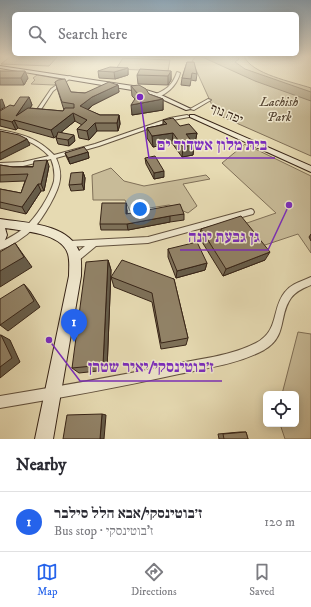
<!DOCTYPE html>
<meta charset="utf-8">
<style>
:root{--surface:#fff;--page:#f2f2f3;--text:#2b2b33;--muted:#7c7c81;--line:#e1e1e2;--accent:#2563eb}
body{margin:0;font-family:"IM FELL DW Pica","Frank Ruhl Libre",serif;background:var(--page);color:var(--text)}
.controls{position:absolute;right:12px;bottom:12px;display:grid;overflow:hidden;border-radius:6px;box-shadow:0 2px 10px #0003}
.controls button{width:36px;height:36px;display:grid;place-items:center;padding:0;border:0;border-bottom:1px solid var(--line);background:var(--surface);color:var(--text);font:20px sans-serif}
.you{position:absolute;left:140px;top:209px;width:14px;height:14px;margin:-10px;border:3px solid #fff;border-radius:50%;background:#1a73e8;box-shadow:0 0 0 6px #1a73e833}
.badge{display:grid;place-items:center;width:26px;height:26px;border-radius:50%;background:var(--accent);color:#fff;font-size:13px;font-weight:700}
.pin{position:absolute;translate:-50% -33px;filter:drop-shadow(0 1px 2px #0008)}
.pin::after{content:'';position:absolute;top:21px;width:14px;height:12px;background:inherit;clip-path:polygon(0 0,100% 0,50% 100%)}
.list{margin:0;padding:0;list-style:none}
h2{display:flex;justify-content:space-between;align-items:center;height:52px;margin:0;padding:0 16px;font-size:17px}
h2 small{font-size:13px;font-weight:400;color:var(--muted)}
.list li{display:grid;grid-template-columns:26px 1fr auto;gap:12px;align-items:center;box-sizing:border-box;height:60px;padding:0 16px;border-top:1px solid var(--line)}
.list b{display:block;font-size:15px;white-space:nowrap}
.list p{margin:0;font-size:13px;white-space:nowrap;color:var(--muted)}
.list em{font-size:13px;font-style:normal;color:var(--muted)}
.icon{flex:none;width:22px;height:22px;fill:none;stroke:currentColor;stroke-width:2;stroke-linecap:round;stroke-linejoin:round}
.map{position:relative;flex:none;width:311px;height:439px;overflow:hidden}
.search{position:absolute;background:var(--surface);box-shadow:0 2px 10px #0003;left:12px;right:12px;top:12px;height:44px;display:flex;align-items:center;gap:10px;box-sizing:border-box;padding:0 14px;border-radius:6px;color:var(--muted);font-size:15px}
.sheet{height:112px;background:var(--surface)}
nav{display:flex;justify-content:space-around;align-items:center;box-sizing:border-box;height:56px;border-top:1px solid var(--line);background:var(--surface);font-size:11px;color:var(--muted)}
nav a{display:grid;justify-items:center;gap:2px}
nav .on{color:var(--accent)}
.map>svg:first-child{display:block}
.green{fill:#c8bb98;stroke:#807058}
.water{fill:#aa9c7d;stroke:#7c6c54}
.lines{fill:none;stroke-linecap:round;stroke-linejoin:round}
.street-casing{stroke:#63523e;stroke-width:2}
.secondary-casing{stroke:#372417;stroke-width:2}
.street{fill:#efe7cd;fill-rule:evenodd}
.secondary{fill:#efe7cd;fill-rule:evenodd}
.wall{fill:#7e7159;stroke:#372417}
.shaded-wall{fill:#665c49;stroke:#372417}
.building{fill:#928368;stroke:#372417}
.labels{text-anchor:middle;stroke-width:3;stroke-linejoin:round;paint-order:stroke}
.far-park-label{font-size:13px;font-style:italic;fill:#5b4a37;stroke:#efe7cd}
.far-street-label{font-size:13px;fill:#372417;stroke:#efe7cd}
.leader{fill:none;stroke:#7b2cbf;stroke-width:1.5}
.callout-dot{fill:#7b2cbf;stroke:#efe7cd;stroke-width:1.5}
.callout-label{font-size:16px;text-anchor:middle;font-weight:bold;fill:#7b2cbf;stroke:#efe7cd;stroke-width:3;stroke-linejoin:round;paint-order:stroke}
</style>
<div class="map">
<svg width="311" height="439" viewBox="0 0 311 439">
<rect width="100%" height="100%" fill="#e6dab2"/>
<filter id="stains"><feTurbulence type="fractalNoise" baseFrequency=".005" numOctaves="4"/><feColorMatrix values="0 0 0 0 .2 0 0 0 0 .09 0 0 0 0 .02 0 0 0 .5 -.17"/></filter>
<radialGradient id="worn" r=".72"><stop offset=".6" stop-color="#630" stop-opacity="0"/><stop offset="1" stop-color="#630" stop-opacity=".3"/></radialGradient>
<g class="green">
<path d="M 11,56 L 58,56 L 49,66 L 1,64 Z"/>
<path d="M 196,56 L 244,56 C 251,74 293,82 311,88 L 311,156 L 216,114 L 192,61 Z"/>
<path d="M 123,58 L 170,60 L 168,71 L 116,69 Z"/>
<path d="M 37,75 L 60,79 L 60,80 L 54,85 L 31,84 L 35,80 L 33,78 Z"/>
<path d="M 245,144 L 311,176 L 311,253 L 298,234 L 262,246 L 244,224 L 276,213 L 222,163 Z"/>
<path d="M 111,168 L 124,181 L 144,186 L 206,175 L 210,179 L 183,184 L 197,206 L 188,213 L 169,205 L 130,211 L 125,200 L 93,200 L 92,175 Z"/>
<path d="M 298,332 L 311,334 L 311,439 L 285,439 L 280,424 L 296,424 L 296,394 L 282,394 Z"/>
</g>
<path class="water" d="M 200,56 L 237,56 L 239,59 L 235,62 L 245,69 L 311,92 L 311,101 L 255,81 Z"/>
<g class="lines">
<defs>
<g id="street">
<path d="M 177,72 L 180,73 C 177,86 165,97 152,98 L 152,96 C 165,90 172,87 177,72 Z"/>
<path d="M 69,76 L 72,77 L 53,91 L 40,111 L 46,113 L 46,115 L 37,114 L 36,111 L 51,89 Z"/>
<path d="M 208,99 L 211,100 L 194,110 L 190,109 Z"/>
<path d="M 187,115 L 189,116 L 189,117 L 173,120 L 99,146 L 56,158 C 59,165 61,171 60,179 C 59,192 43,218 34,228 C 25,237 11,246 0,250 L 0,243 C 8,238 17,234 24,228 C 36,218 50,196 54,181 C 55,173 54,166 51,159 L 23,166 L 0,167 L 0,163 L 23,162 L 49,156 C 36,142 19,137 0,132 L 0,130 C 22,134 38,138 54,155 L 95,144 L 170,118 Z"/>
<path d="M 251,209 L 253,210 L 254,212 L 253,214 L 148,243 L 96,246 L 78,261 L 75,262 L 72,261 L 71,259 L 72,257 L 85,246 L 69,247 L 66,246 L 65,244 L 66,242 L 69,241 L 148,237 Z"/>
<path d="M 311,277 L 311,285 C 304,288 296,291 291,298 C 278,316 288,336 264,350 C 238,364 207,368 179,374 C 120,387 60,398 0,408 L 0,396 C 60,386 120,376 180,363 C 205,358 233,355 256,343 C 280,330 271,309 285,292 C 291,284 302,281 311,277 Z"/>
</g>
<g id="secondary">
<path d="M 0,66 L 133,86 L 159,94 L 191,109 L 186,110 L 155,96 L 132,90 L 0,68 Z"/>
<path d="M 190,115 L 194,115 L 311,166 L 311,172 L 190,117 Z"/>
<path d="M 0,219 C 25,223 67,223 79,251 C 82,259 81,268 81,276 L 53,439 L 35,439 L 69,276 C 69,269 70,261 68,254 C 62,233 23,231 5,228 L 7,235 L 4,243 L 0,244 Z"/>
</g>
</defs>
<use href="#street" class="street-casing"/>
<use href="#secondary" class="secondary-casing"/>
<use href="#street" class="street"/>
<use href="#secondary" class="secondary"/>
</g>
<g class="wall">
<path d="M 187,62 L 197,74 L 196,81 L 191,80 L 190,86 L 181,85 L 182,78 Z"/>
<path d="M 128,68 L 128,75 L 115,79 L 99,78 L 98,71 Z"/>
<path d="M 0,71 L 28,78 L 24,85 L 0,85 Z"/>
<path d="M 171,71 L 171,80 L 168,85 L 138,84 L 137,75 Z"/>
<path d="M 55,82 L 71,92 L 85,93 L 118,85 L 119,92 L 93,105 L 88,110 L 100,115 L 119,115 L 120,124 L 118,131 L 97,131 L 89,140 L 79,138 L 77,129 L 82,125 L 75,121 L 61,132 L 75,141 L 69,146 L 58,144 L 56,138 L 57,135 L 54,138 L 18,128 L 16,130 L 0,126 L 0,111 L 14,106 L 29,97 L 32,105 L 30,108 L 63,111 L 64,110 Z"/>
<path d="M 131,86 L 149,94 L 163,99 L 163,110 L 132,115 L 135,99 L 132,96 Z"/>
<path d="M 163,120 L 197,133 L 195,143 L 194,143 L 193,155 L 182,157 L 172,143 L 153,147 L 147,138 L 147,128 L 163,125 Z"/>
<path d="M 88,152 L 89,158 L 70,164 L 67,158 L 65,153 Z"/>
<path d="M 145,158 L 164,177 L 154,179 L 146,164 Z"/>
<path d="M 0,165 L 13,167 L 49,166 L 44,191 L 41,191 L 26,214 L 0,208 L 0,189 L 21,193 L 25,181 L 0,182 Z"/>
<path d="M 83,172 L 85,178 L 84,190 L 71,191 L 69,185 Z"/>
<path d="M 127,210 L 127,214 L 184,214 L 184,220 L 170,222 L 128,230 L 101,230 L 100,224 Z"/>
<path d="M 201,229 L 265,260 L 223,276 L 199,237 Z"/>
<path d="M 311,234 L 311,241 L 309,237 Z"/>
<path d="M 168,249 L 207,263 L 205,270 L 176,278 L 168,257 Z"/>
<path d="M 108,260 L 111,270 L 107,370 L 79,373 L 72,368 Z"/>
<path d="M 111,277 L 174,279 L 188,338 L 186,345 L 161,349 L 152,302 L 114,287 Z"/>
<path d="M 240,432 L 246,432 L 248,439 L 219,439 L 218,434 Z"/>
</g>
<g class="shaded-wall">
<path d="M 128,68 L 128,75 L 115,79 L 114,72 Z"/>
<path d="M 25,71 L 28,78 L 24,85 L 21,78 Z"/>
<path d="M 171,71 L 171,80 L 168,85 L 168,76 Z"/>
<path d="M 118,85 L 119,92 L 93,105 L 82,114 L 80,106 L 92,97 Z"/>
<path d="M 29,97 L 32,105 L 21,122 L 16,116 Z"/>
<path d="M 2,99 L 5,107 L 0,110 L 0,100 Z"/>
<path d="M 163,99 L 163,110 L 132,115 L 131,105 Z"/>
<path d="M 73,113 L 75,121 L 54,138 L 51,130 Z"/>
<path d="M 119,115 L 120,124 L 118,131 L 117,123 Z"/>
<path d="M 14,120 L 18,128 L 16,130 L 12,122 Z"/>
<path d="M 95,123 L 97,131 L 89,140 L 87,131 Z"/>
<path d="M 173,133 L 172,143 L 153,147 L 152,136 Z"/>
<path d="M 197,133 L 195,143 L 185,145 L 186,134 Z"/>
<path d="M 74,135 L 75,141 L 69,146 L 68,140 Z"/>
<path d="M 27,139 L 30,145 L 0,160 L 0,153 Z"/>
<path d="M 194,144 L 193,155 L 182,157 L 183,147 Z"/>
<path d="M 88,152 L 89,158 L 70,164 L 68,158 Z"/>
<path d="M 47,160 L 49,166 L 44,191 L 41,184 Z"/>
<path d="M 164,171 L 164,177 L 154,179 L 154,173 Z"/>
<path d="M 83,172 L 85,178 L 84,190 L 82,184 Z"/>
<path d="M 38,184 L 41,191 L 26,214 L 22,207 Z"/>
<path d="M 126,203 L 127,210 L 127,221 L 126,214 Z"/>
<path d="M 170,216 L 170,222 L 128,230 L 127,224 Z"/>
<path d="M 15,243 L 32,267 L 0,287 L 0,271 Z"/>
<path d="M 270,252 L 265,260 L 223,276 L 226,269 Z"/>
<path d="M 108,260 L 111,270 L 107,370 L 103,365 Z"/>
<path d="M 207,263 L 205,270 L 176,278 L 177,271 Z"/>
<path d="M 24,284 L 30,291 L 40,307 L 8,331 L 0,325 Z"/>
<path d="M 1,335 L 10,340 L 20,362 L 0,378 Z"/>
<path d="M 102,414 L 106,415 L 104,439 L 100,439 Z"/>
</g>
<g class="building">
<path d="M 187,62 L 194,62 L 197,74 L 192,73 L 191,79 L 182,78 Z"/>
<path d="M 110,67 L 128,68 L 114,72 L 98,71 Z"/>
<path d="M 140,69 L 171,71 L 168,76 L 137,75 Z"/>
<path d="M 0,71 L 25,71 L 21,78 L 0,78 Z"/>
<path d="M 65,79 L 71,92 L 85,93 L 109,82 L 118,85 L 92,97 L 80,106 L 100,115 L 119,115 L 117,123 L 95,123 L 87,131 L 77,129 L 87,120 L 73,113 L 51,130 L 14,120 L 12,122 L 0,119 L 0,111 L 10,105 L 14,106 L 20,97 L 29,97 L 16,116 L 28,108 L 63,111 L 65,108 L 74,108 L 74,104 L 62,102 L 55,82 L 58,80 Z"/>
<path d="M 139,85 L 146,89 L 149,94 L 163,99 L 131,105 L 138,94 L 131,86 Z"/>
<path d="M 173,118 L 180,126 L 189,124 L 197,133 L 186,134 L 194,144 L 183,147 L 173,133 L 152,136 L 147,128 L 167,124 L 163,120 Z"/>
<path d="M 0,131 L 19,135 L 27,139 L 0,153 Z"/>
<path d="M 58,132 L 74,135 L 68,140 L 56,138 Z"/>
<path d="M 84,147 L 88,152 L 68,158 L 65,153 Z"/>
<path d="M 155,156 L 164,171 L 154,173 L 145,158 Z"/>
<path d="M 47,160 L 41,184 L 38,184 L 22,207 L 0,202 L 0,189 L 21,193 L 28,174 L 0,175 L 0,165 L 13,167 L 33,167 L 34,161 Z"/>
<path d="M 83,172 L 82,184 L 69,185 L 71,173 Z"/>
<path d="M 102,203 L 126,203 L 126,214 L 180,204 L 184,214 L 170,216 L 127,224 L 100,224 Z"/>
<path d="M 241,216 L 270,252 L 226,269 L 201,229 Z"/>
<path d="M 197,242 L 207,263 L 177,271 L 168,249 Z"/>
<path d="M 15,243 L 24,257 L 0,271 L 0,252 Z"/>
<path d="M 108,260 L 103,365 L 72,368 L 86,262 Z"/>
<path d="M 122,260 L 174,279 L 188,338 L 161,343 L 152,293 L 111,277 Z"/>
<path d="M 24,284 L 34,301 L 0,325 L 0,299 Z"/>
<path d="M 0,335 L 1,335 L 12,358 L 0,367 Z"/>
<path d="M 102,414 L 100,439 L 63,439 L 67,415 Z"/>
<path d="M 246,432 L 248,439 L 224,439 L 223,434 Z"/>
</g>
<linearGradient id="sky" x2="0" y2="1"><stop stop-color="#8faabd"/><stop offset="0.48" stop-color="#f4eedc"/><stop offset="1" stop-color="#f4eedc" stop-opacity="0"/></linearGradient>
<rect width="311" height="117" fill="url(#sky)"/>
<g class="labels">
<g class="far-park-label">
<text x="279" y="106">Lachish<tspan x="279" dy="15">Park</tspan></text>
</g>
<g class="far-street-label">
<text transform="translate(227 113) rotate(23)" y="5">יפה נוף</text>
</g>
</g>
<path class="leader" d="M140 97L149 158H275M289 205L268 250H180M49 340L80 381H222"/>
<g class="callout-dot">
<circle cx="140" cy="97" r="4"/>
<circle cx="289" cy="205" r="4"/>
<circle cx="49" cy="340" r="4"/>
</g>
<g class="callout-label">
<text x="212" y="150">בית מלון אשדוד ים</text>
<text x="224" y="242">גן גבעת יונה</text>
<text x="151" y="372">ז׳בוטינסקי/יאיר שטרן</text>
</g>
<rect width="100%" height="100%" filter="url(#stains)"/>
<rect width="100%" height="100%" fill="url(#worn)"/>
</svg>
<div class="controls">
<button><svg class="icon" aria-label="locate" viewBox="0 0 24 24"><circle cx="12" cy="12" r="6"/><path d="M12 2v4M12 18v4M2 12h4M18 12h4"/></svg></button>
</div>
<div class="you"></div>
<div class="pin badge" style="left:74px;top:342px">1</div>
<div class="search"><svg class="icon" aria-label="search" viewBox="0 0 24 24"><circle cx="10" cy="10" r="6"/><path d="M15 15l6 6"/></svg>Search here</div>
</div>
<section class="sheet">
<h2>Nearby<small></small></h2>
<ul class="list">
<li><span class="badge">1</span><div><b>ז׳בוטינסקי/אבא הלל סילבר</b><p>Bus stop · ז'בוטינסקי</p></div><em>120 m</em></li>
</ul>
</section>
<nav>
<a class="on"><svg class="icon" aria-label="map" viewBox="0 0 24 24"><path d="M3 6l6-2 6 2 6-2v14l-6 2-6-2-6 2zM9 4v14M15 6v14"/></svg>Map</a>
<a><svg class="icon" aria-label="directions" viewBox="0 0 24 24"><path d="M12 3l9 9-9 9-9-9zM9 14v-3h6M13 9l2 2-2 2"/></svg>Directions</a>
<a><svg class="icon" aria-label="saved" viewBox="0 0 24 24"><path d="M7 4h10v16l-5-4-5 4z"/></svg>Saved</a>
</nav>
